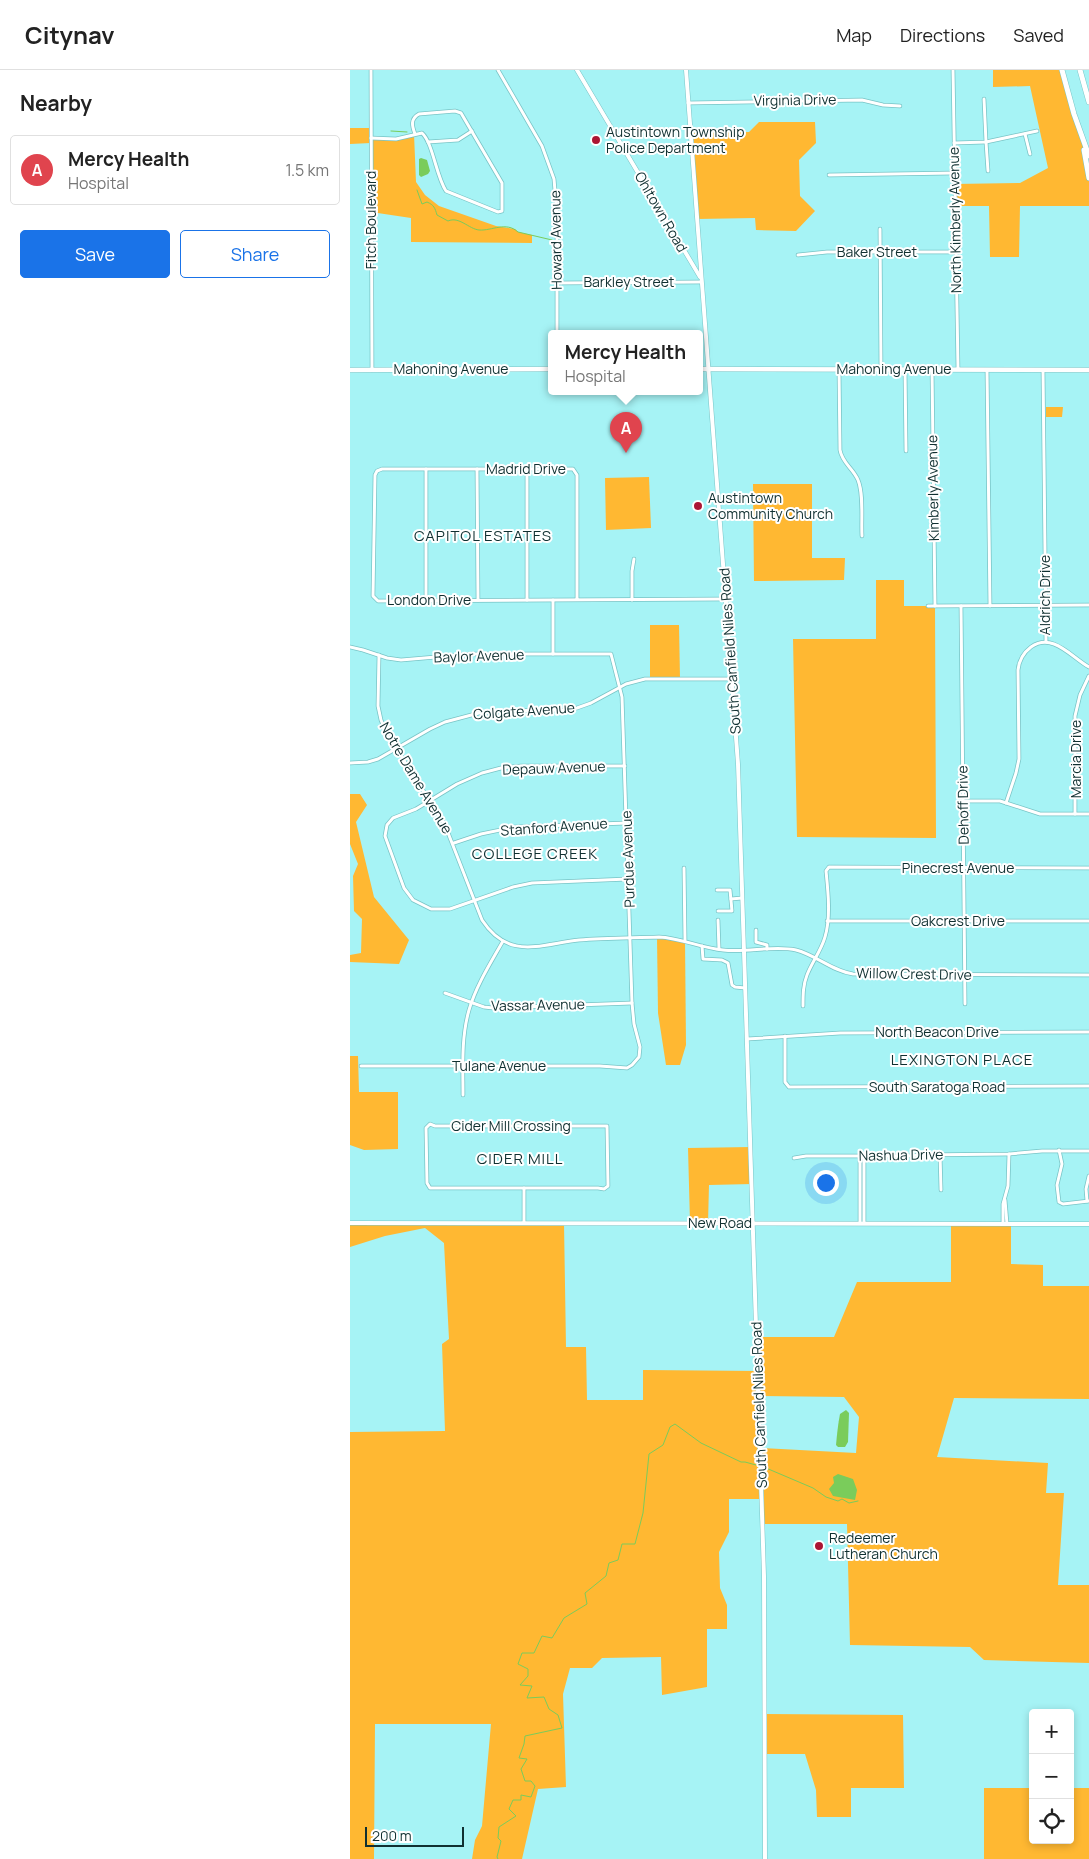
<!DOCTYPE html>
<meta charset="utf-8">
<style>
:root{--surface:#fff;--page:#f2f2f2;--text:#222;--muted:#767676;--line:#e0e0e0;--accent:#1a73e8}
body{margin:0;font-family:Manrope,sans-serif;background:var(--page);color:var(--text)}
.controls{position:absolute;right:15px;bottom:15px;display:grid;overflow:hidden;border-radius:5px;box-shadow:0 2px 8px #0003}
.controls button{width:45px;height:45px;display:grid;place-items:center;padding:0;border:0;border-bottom:1px solid var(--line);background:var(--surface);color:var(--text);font:25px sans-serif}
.scale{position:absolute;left:15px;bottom:12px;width:99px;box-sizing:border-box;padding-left:5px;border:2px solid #103031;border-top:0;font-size:14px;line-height:18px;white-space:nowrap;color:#103031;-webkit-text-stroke:4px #fff;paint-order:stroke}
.you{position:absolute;left:475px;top:1112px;width:18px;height:18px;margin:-12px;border:4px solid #fff;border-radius:50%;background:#1a73e8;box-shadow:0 0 0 8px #1a73e833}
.badge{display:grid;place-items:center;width:32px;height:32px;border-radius:50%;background:var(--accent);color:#fff;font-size:16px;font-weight:700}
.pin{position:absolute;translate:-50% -41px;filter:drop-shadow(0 1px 2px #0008)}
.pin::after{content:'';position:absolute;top:26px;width:18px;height:15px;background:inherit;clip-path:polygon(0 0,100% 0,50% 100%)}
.popup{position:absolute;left:198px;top:260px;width:155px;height:65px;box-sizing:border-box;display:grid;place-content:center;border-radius:5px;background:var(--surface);filter:drop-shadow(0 1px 4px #0005);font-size:16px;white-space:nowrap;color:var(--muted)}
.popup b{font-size:19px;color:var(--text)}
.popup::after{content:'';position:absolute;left:50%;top:100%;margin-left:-10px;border:10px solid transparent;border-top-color:var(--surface)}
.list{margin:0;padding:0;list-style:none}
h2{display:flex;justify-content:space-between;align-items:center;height:65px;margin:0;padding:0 20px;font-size:21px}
h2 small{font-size:16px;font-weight:400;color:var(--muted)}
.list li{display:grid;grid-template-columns:32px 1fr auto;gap:15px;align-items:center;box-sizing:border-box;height:70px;margin:0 10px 10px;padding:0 10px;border:1px solid var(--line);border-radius:5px}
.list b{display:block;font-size:19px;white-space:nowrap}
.list p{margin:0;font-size:16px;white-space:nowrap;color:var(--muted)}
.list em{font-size:16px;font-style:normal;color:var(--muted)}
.actions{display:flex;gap:10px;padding:15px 20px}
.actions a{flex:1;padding:11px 0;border:1px solid var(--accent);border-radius:5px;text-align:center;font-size:18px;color:var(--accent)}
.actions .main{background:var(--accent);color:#fff}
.icon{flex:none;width:28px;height:28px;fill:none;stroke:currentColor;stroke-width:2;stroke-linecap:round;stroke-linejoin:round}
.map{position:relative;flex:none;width:739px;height:1789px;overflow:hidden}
header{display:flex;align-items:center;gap:30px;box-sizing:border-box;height:70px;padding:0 25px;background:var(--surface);border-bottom:1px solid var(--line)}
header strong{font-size:24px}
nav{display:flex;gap:28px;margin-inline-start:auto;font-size:18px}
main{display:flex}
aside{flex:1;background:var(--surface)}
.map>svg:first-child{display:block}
.green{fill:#ffb832;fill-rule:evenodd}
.water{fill:#7acc5b}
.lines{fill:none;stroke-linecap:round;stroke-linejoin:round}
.stream{stroke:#7acc5b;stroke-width:1}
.street-casing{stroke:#78c4c6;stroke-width:4.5}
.secondary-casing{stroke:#78c4c6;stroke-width:5}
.primary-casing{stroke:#78c4c6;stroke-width:5.5}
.highway-casing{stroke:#78c4c6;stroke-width:6}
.street{stroke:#fff;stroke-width:3}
.secondary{stroke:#fff;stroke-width:4}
.primary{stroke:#fff;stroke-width:4.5}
.highway{stroke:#fff;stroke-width:5}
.poi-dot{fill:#ab1534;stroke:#fff;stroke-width:2}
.labels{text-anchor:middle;stroke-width:4;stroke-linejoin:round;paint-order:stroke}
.street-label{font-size:14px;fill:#103031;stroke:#fff}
.poi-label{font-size:14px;fill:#103031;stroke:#fff;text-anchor:start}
.neighbourhood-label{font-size:15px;letter-spacing:1px;fill:#103031;stroke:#fff}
</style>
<header>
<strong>Citynav</strong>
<nav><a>Map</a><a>Directions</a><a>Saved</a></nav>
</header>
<main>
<aside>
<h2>Nearby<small></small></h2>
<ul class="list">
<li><span class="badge" style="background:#e0444e">A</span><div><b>Mercy Health</b><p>Hospital</p></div><em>1.5 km</em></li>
</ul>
<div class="actions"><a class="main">Save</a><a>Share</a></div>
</aside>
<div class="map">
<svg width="739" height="1789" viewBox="0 0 739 1789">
<rect width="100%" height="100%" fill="#a6f3f5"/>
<g class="green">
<path d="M 643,0 L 712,0 L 734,74 L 739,108 L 739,136 L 670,136 L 669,187 L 640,187 L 639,136 L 605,136 L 604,114 L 670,113 L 698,98 L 680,16 L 643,17 Z"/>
<path d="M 409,52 L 465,52 L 466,73 L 449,90 L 450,126 L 465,141 L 446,161 L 406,160 L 405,148 L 347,149 L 340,63 L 399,62 Z"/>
<path d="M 0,58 L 21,58 L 21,68 L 46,69 L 64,64 L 66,112 L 75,125 L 89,136 L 146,156 L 165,159 L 168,162 L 182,165 L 182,173 L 61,172 L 61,148 L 21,142 L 21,73 L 0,74 Z"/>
<path d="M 696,337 L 713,337 L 712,347 L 696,347 Z"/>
<path d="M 299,407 L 301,458 L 256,460 L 255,408 Z"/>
<path d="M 403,414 L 462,414 L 462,488 L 495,488 L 494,510 L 404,511 Z"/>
<path d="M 526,510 L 554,510 L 554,536 L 585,536 L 586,768 L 447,767 L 443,569 L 526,569 Z"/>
<path d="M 300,555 L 329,555 L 330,609 L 300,609 Z"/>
<path d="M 0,724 L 10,724 L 17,735 L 6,752 L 24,827 L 59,870 L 49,894 L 0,892 L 0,885 L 11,883 L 12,849 L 4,841 L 3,806 L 8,794 L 0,774 Z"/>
<path d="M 307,867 L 335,870 L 336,975 L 330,995 L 316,995 L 308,943 Z"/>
<path d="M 0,986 L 8,986 L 9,1022 L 48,1022 L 48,1079 L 14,1080 L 0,1075 Z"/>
<path d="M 401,1077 L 402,1114 L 359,1115 L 358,1153 L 340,1153 L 338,1078 Z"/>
<path d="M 0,1153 L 214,1153 L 216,1277 L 236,1277 L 237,1330 L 293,1330 L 293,1300 L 407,1301 L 407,1267 L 484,1267 L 507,1212 L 601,1212 L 601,1154 L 661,1154 L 661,1194 L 693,1195 L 693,1216 L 739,1216 L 739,1329 L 604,1328 L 587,1387 L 698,1393 L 696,1423 L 714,1423 L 708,1515 L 739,1515 L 739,1593 L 634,1590 L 620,1577 L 500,1575 L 497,1454 L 412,1454 L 411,1429 L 379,1429 L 379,1462 L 369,1482 L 370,1518 L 377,1535 L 377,1559 L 357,1559 L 357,1617 L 312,1625 L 311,1587 L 252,1588 L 242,1598 L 220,1598 L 213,1624 L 216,1717 L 188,1719 L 172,1789 L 122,1789 L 125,1770 L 132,1756 L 141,1654 L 25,1654 L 24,1789 L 0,1789 L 0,1362 L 95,1361 L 92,1274 L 99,1269 L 94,1173 L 75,1158 L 35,1166 L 0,1177 ZM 409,1326 L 494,1327 L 509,1347 L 506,1383 L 410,1378 Z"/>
<path d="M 415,1644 L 553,1645 L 554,1718 L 501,1718 L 501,1747 L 467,1747 L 466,1720 L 455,1684 L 415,1684 Z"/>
<path d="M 634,1718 L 683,1718 L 683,1770 L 720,1770 L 720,1718 L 739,1718 L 739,1789 L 634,1789 Z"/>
</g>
<g class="water">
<path d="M 71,88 L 77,90 L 80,101 L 78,104 L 71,107 L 69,105 L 69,89 Z"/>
<path d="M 496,1340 L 499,1343 L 498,1372 L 495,1377 L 488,1377 L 486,1375 C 487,1364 488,1354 490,1344 Z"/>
<path d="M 488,1404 L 503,1409 L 507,1420 L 505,1430 L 483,1426 L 479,1419 L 484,1413 L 483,1407 Z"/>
</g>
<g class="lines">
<g class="stream">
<path d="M 41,61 L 57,62"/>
<path d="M 67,120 L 72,134 L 77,132 C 84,135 85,138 87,145 L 98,151 C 109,146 119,159 129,160 C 142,161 156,151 168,162 L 202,170"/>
<path d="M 416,1398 L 463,1418 L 476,1427 L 488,1431 L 492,1429 L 499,1433 L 508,1431"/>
<path d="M 148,1789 L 147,1787 L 151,1771 L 148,1768 L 149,1757 L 166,1746 L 159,1739 L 163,1730 L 171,1730 L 171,1725 L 181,1727 L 185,1716 L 181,1711 L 175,1711 L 171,1699 L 177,1689 L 169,1688 L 174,1674 L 175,1666 L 212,1658 L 208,1645 L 199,1639 L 194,1627 L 177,1628 L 182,1616 L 170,1615 L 178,1606 L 178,1599 L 168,1594 L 172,1583 L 184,1583 L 192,1566 L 202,1568 L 214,1548 L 237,1534 L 235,1523 L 256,1506 L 259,1493 L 268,1490 L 272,1474 L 285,1474 L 293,1443 L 299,1384 L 313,1375 L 320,1357 L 325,1354 L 351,1373 L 391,1392 L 395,1392 L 406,1395"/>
</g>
<defs>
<g id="street">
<path d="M 21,0 L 22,300"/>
<path d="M 148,0 L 192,76 L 204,109 L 207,144 L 207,264"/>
<path d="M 603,0 L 608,299"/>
<path d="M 634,29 L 636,72 L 638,101"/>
<path d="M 338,33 L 512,30 L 533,35 L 550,36"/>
<path d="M 675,64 L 680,84"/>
<path d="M 21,68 L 46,69 L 72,63 C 83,73 86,106 96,121 L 148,142 L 152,141 L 152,113 L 111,43 L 105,41 L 69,44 C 60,49 62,56 65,64"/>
<path d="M 78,72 L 108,70 L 122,61"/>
<path d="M 604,73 L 636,72 L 687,61"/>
<path d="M 479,105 L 604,103"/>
<path d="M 530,159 L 531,299"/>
<path d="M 448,185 L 477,182 L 606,182"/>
<path d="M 207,213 L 351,212"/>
<path d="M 489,299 L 490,380 C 492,393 503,398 508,410 C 514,424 511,451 512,466"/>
<path d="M 555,299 L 556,381"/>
<path d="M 582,299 L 585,536"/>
<path d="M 637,300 L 640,536"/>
<path d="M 693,300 L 696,572"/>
<path d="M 76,399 L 76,530"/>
<path d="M 127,399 L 128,530"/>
<path d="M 177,399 L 177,530"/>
<path d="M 203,530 L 203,584"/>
<path d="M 227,530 L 227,405 L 223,399 L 32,399 L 27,401 L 25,405 L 23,526 L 28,531 L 376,529"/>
<path d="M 282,530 L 282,501 L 284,489"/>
<path d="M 578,536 L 739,535"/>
<path d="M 611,536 L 615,934"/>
<path d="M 0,577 L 13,580 L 37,588 L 51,590 L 121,584 L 261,584 L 272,627 L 282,933 L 284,954 L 290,977 L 289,987 L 282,995 L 277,998 L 250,996 L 11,996"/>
<path d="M 29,585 L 28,636 L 31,650 L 37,664 L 95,755 L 132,850 C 159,891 190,874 229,870 C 255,868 282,868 309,867 C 331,868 351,878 373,880 C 397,883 423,875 446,880 C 466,885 482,901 503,904 L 739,905"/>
<path d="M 0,693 L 18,692 L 28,689 L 80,659 L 95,652 L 129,643 L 149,641 L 216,640 L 227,638 L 241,633 L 276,614 L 295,609 L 382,609"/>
<path d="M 275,696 L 171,696 L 151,698 L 132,703 L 107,714 L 66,739 L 43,748 L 37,755 L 35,766 L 54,818 L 63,830 L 81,839 L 100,839 L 163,817 L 182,813 L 278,809"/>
<path d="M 613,731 L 650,731 L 690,744 L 739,744"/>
<path d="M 656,733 L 666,703 L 669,689 L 668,600 C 669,591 673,583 681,577 C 703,562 721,587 739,597"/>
<path d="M 725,744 L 725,646 L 730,625 L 739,606"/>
<path d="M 104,773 L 131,764 L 165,757 L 277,753"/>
<path d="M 334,798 L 335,870"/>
<path d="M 367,820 L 380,820 L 382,841 L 368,841"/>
<path d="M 381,829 L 392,828"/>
<path d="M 368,850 L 369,879"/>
<path d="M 477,851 L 739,851"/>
<path d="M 406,860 L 406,872 L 417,875 L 417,879"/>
<path d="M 352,876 L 353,889 L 372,890 L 378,893 L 382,915 L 385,917 L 395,918"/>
<path d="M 95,923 L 134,937 L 143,938 L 282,933"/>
<path d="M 453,936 C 453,925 453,915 457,905 C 462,892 471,881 475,867 C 481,847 478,821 476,801 L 479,797 L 739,798"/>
<path d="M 435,966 L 435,1012 L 439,1017 L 739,1016"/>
<path d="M 397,969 L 490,963 L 739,962"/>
<path d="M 113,1025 C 113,997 111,968 119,940 C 126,916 140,894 153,871"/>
<path d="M 80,1054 L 85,1056 L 257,1056 L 258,1116 L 254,1119 L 248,1118 L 80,1118 L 77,1113 L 76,1058 Z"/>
<path d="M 709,1080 L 712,1094 L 707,1115 L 709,1132 L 713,1134 L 739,1131"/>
<path d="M 590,1084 L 591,1120"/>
<path d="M 510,1086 L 510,1153"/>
<path d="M 514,1086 L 514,1153"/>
<path d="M 444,1088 L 456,1086 L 558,1086 L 568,1085 L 659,1084 L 692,1081 L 739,1081"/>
<path d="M 174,1118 L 174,1153"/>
<path d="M 655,1130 L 657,1154"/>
<path d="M 737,1131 L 736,1119 L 739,1106"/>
<path d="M 653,1154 L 653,1134 L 658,1116 L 659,1084"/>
</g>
<g id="secondary">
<path d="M 227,0 L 350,207"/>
<path d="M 336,0 L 388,694 L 414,1506 L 415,1789"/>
<path d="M 0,1153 L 739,1154"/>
</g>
<g id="primary">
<path d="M 350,299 L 739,300"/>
<path d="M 0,300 L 202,299"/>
</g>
<g id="highway">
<path d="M 712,0 L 724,44 L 739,86"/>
<path d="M 730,0 L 739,32"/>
<path d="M 734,80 L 739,108"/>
</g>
</defs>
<use href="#street" class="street-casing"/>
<use href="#secondary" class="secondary-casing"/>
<use href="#primary" class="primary-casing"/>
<use href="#highway" class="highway-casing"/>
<use href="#street" class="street"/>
<use href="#secondary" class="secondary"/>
<use href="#primary" class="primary"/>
<use href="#highway" class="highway"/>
</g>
<g class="poi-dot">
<circle cx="246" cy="70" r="5"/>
<circle cx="348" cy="436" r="5"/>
<circle cx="469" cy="1476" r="5"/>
</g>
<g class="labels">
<g class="street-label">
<text transform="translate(445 30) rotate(-1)" y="5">Virginia Drive</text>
<text transform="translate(311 142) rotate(60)" y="5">Ohltown Road</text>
<text transform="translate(21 150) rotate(-90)" y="5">Fitch Boulevard</text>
<text transform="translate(605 150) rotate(-91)" y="5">North Kimberly Avenue</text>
<text transform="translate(206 170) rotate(-91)" y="5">Howard Avenue</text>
<text x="527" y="187">Baker Street</text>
<text x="279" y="217">Barkley Street</text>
<text x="101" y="304">Mahoning Avenue</text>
<text x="544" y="304">Mahoning Avenue</text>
<text x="176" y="404">Madrid Drive</text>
<text transform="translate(583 418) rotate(-91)" y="5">Kimberly Avenue</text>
<text transform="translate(695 525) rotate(-90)" y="5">Aldrich Drive</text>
<text x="79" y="535">London Drive</text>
<text transform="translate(380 581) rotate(-94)" y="5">South Canfield Niles Road</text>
<text transform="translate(129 586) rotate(-2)" y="5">Baylor Avenue</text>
<text transform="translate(174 641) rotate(-4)" y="5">Colgate Avenue</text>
<text transform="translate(726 689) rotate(-90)" y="5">Marcia Drive</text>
<text transform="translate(204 698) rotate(-2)" y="5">Depauw Avenue</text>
<text transform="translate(66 708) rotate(59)" y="5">Notre Dame Avenue</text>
<text transform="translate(613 735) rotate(-91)" y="5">Dehoff Drive</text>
<text transform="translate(204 757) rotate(-4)" y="5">Stanford Avenue</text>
<text transform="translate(278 789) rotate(-92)" y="5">Purdue Avenue</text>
<text x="608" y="803">Pinecrest Avenue</text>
<text x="608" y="856">Oakcrest Drive</text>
<text transform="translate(564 904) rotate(1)" y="5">Willow Crest Drive</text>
<text transform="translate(188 935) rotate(-1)" y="5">Vassar Avenue</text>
<text x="587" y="967">North Beacon Drive</text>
<text x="149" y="1001">Tulane Avenue</text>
<text x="587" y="1022">South Saratoga Road</text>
<text x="161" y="1061">Cider Mill Crossing</text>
<text transform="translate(551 1085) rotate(-1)" y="5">Nashua Drive</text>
<text x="370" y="1158">New Road</text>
<text transform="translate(409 1335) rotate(-92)" y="5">South Canfield Niles Road</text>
</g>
<g class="poi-label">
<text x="256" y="67">Austintown Township<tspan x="256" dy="16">Police Department</tspan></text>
<text x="358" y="433">Austintown<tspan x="358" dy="16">Community Church</tspan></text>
<text x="479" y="1473">Redeemer<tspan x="479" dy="16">Lutheran Church</tspan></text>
</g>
<g class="neighbourhood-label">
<text x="133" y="471">CAPITOL ESTATES</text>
<text x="185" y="789">COLLEGE CREEK</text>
<text x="612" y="995">LEXINGTON PLACE</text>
<text x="170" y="1094">CIDER MILL</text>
</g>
</g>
</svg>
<div class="controls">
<button>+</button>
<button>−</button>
<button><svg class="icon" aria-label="locate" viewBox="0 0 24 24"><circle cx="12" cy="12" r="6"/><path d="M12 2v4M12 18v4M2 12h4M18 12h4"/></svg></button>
</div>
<div class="scale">200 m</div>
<div class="you"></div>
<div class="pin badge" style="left:276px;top:383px;background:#e0444e">A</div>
<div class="popup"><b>Mercy Health</b>Hospital</div>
</div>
</main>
